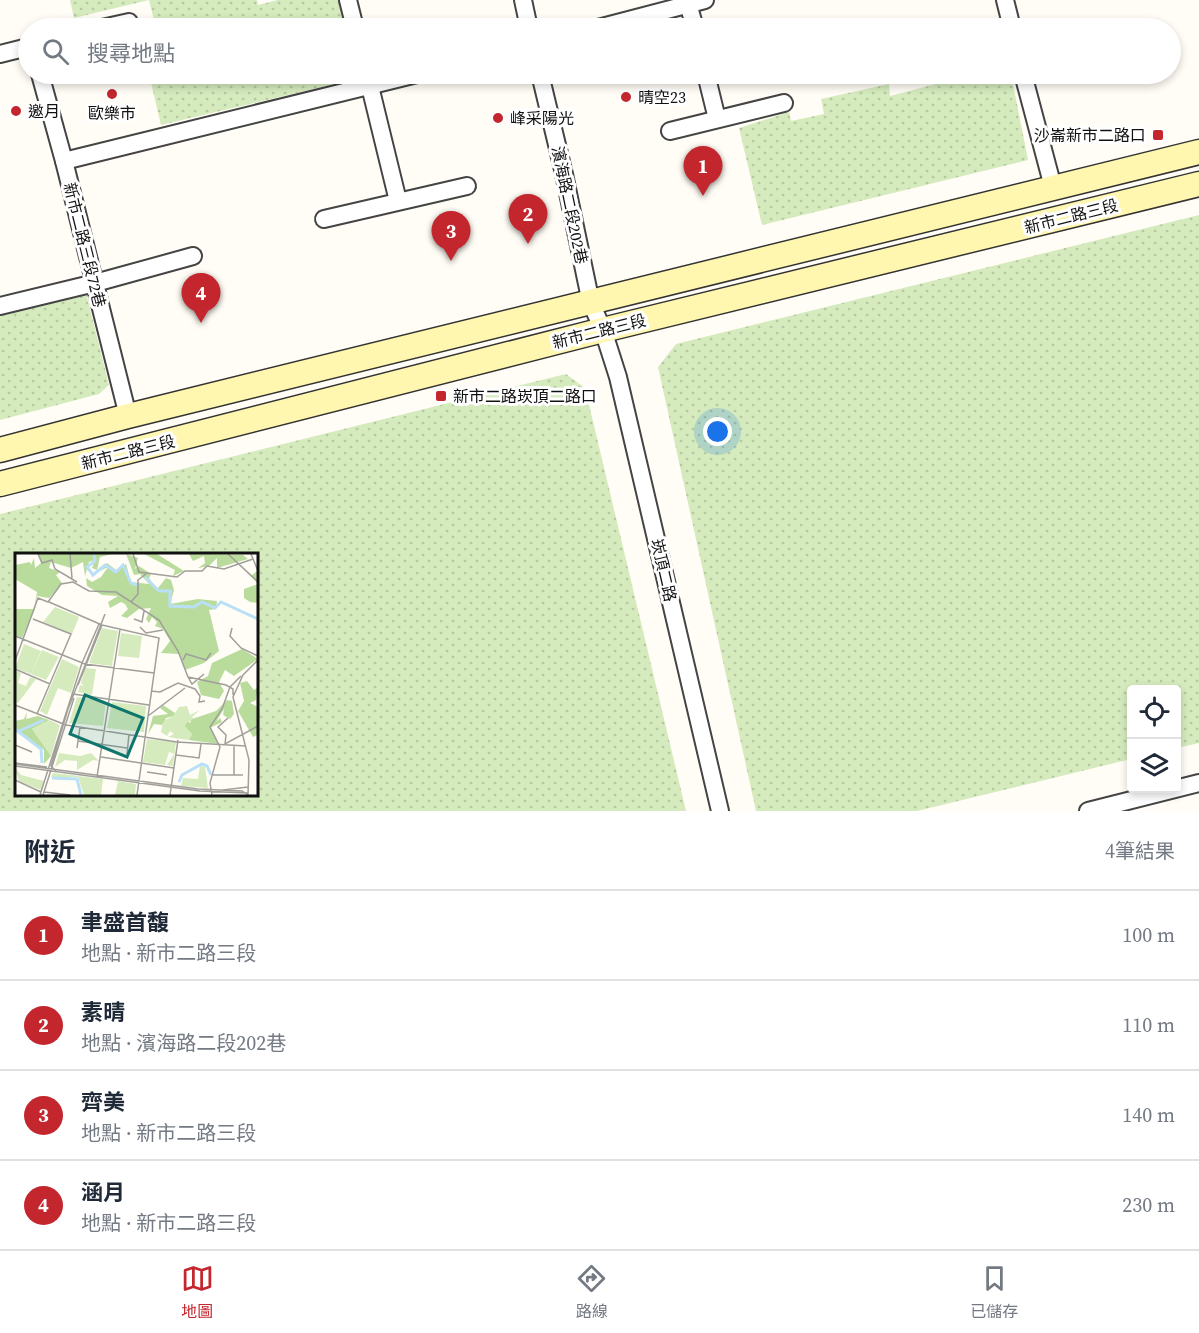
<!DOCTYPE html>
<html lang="zh-TW">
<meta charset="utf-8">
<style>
:root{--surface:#fff;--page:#f2f2f3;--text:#1f2937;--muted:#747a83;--line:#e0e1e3;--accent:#c4262e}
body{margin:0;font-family:"Source Serif 4","Noto Sans TC",serif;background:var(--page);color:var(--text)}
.controls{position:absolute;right:18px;bottom:18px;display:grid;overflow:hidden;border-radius:6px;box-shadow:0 3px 9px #0003}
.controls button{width:54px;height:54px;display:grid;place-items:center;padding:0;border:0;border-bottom:2px solid var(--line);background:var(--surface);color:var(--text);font:30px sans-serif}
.you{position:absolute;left:718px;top:432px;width:21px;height:21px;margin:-15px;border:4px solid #fff;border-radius:50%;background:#1a73e8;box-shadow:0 0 0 9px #1a73e833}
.badge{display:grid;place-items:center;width:39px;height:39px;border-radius:50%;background:var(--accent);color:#fff;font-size:20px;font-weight:700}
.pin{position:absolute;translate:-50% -50px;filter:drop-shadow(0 2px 3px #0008)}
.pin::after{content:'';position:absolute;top:32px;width:21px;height:18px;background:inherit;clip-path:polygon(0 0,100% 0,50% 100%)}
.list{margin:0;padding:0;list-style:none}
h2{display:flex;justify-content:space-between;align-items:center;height:78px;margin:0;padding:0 24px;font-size:26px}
h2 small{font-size:20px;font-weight:400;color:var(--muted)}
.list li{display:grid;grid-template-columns:39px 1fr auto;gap:18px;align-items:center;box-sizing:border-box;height:90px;padding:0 24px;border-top:2px solid var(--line)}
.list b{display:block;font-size:22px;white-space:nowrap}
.list p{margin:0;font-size:20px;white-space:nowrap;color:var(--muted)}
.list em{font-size:20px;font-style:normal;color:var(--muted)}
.icon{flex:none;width:33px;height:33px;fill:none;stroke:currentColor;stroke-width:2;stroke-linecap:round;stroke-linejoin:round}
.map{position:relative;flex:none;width:1199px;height:811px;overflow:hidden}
.search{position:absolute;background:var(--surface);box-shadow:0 3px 9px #0003;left:18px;right:18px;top:18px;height:66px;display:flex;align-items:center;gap:15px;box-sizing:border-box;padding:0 21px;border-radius:33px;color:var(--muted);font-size:22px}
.sheet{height:438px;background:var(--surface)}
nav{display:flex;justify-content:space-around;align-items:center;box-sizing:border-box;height:84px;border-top:2px solid var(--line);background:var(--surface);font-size:16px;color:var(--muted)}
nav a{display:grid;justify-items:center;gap:3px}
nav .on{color:var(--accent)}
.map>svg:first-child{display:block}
.grass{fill:url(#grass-dots);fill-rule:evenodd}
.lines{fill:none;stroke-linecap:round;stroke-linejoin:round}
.street-casing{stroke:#444;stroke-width:20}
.secondary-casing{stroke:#333;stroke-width:27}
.street{stroke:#fff;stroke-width:16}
.secondary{stroke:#fff6b0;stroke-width:24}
.poi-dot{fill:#c4262e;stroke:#fff;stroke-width:2}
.labels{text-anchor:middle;stroke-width:6;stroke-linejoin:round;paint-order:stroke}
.poi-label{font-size:16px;fill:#111;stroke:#fff;text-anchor:start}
.street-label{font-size:16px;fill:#111;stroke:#fff}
.inset-river{fill:none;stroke:#b9e0f7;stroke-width:3}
.inset-road{fill:none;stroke:#a09f9a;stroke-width:1.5}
.view{fill:#0f766e;fill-opacity:0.15;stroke:#0f766e;stroke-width:3}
.inset-edge{fill:none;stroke:#111;stroke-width:3}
</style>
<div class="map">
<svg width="1199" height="811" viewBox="0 0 1199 811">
<defs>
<pattern id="grass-dots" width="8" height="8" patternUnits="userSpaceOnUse" patternTransform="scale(1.5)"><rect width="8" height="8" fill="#d5ebbd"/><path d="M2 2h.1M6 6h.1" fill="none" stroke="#b6c8a1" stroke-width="1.8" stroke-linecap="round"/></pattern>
</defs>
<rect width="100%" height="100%" fill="#fffdf5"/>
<g class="grass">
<path d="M 70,0 L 257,0 L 258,5 L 278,0 L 342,0 L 349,28 L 156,28 L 149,0 L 74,18 Z"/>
<path d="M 149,74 L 359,74 L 360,78 L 161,125 Z"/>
<path d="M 974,74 L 1011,74 L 1028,160 L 762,225 L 739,128 L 789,112 L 791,121 L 824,114 L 821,99 L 889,84 L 890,96 Z"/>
<path d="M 1199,215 L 1199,743 L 1177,748 L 1176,690 L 1132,690 L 1131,759 L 917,811 L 756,811 L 658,367 L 676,344 Z"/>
<path d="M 86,293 L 109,385 L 99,394 L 0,420 L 0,316 Z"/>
<path d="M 566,374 L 585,388 L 686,811 L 0,811 L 0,514 ZM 16,554 L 256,554 L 256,794 L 16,794 Z"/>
</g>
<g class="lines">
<defs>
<g id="street">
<path d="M 348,0 L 355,28"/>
<path d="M 523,0 L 529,28"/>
<path d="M 687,0 L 695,28"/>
<path d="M 1005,0 L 1012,28"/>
<path d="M 102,28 L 129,22"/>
<path d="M 598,28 L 705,0"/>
<path d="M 0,54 L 28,47"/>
<path d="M 40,74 L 64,161 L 128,416"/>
<path d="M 367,74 L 398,201"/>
<path d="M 540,74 L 564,174 L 591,303 L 603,330 L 618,377 L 720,811"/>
<path d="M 706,74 L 717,119"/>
<path d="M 1023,74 L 1053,187"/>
<path d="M 670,131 L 784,103"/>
<path d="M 64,161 L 417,74"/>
<path d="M 324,219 L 467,186"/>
<path d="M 0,306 L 95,283 L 193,256"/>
<path d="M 1088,811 L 1199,783"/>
</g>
<g id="secondary">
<path d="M 0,450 L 128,416 L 1199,152"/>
<path d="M 0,484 L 603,330 L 1199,184"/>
</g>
</defs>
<use href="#street" class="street-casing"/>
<use href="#secondary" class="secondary-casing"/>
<use href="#street" class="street"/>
<use href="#secondary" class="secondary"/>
</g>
<g class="poi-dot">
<circle cx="112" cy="94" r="6"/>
<circle cx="626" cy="97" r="6"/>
<circle cx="16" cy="111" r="6"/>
<circle cx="498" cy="118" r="6"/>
<rect x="1152" y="129" width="12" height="12" rx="3"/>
<rect x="435" y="390" width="12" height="12" rx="3"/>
</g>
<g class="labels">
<g class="poi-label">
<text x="638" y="103">晴空23</text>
<text x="28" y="117">邀月</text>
<text x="112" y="119" text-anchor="middle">歐樂市</text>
<text x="510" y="124">峰采陽光</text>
<text x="1146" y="141" text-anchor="end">沙崙新市二路口</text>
<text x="453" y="402">新市二路崁頂二路口</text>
</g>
<g class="street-label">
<text transform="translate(570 205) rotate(78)" y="6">濱海路二段202巷</text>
<text transform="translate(1071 216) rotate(-14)" y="6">新市二路三段</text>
<text transform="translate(85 245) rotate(76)" y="6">新市二路三段72巷</text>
<text transform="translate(599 331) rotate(-14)" y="6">新市二路三段</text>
<text transform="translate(128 452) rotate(-14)" y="6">新市二路三段</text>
<text transform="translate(664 570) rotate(77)" y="6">崁頂二路</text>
</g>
</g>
<g transform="translate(15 553)">
<rect width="243" height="243" fill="#fffdf5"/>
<path d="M 40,54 L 64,64 L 57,81 L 28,69 ZM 87,75 L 103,78 L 97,113 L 74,110 ZM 106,80 L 127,83 L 124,105 L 103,103 ZM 27,97 L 44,104 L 31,127 L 16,121 ZM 47,106 L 64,114 L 56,140 L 43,135 L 32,162 L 25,158 ZM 70,115 L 81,116 L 77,142 L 63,139 L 65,132 L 69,133 L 66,130 ZM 0,117 L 6,120 L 3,130 L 11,133 L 15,124 L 21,126 L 3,150 L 0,148 ZM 62,144 L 91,148 L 88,173 L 54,170 ZM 97,149 L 131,153 L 129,179 L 92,175 ZM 172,153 L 175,162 L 185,157 L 177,164 L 179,168 L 173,168 L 177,181 L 174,187 L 153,184 L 159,181 L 155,178 L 152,183 L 146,179 L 148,168 L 158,163 L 164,154 ZM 34,167 L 45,172 L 36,203 L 17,176 ZM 132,186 L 161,189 L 158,213 L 152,212 L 159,201 L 154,199 L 150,212 L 128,209 ZM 185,213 L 190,214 L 193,235 L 166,233 L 168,225 L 183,226 ZM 0,215 L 6,222 L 29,228 L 26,237 L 4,228 ZM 38,220 L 88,226 L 86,242 L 69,242 L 63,224 L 36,224 ZM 103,228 L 121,231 L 120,242 L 100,242 Z" fill="#d5ebbd"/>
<path d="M 24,1 L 97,1 L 85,4 L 82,17 L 77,15 L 80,7 L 74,9 L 70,23 L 68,9 L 56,15 L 36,9 L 34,15 L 45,19 L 41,22 L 47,30 L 34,45 L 22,43 L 20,56 L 7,85 L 0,82 L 0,56 L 19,56 L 22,39 L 0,26 L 0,12 L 15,9 L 16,12 L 19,5 L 20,15 L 26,10 ZM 111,1 L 123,5 L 120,16 L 124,13 L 136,21 L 134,25 L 140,34 L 143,35 L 151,25 L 156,27 L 159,37 L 155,51 L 183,46 L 202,48 L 201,56 L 194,57 L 204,98 L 189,110 L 170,117 L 164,101 L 146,100 L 155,88 L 148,76 L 140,73 L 142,69 L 137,64 L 134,70 L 131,66 L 136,55 L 124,56 L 112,65 L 106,63 L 113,56 L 110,51 L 106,49 L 95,55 L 93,49 L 103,43 L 87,42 L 72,33 L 71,25 L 77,29 L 86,24 L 93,14 L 83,19 L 92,10 L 101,17 L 111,11 L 116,29 L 134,31 L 125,21 L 119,22 ZM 129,1 L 142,1 L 169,18 L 158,23 L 160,17 ZM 174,1 L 228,2 L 233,6 L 202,15 L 202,5 L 194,13 L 183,15 L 190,10 L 189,3 L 178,8 ZM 242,18 L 243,19 L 243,50 L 235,49 L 229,45 L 229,36 L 243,31 L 236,23 ZM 227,96 L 243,106 L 219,123 L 210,117 L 204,129 L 209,138 L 204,146 L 186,142 L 182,129 L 193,123 L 197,110 ZM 232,128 L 239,137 L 243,134 L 241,147 L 235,150 L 243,154 L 243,182 L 238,184 L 223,158 L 229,148 L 225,130 ZM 212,147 L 217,148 L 219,161 L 215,166 L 208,162 L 209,156 L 201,169 L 205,165 L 207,169 L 195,175 L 204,191 L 174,187 L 177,181 L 170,173 L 173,168 L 175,170 L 177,166 L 201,158 ZM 148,152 L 160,160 L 158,163 L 151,165 L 147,172 L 139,171 L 133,181 L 138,163 L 153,161 L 145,155 ZM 12,159 L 11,166 L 23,163 L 34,167 L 17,176 L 36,203 L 29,211 L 29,197 L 0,175 L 0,168 L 9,166 Z" fill="#b9dc9c"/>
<path d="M 9,91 L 26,98 L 16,121 L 0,115 ZM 44,200 L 65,203 L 76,200 L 84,208 L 78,207 L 62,217 L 62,208 L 50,207 L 40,214 Z" fill="#d5ebbd"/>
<path class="inset-river" d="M 79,1 L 80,8 L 72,14 L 78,22 L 90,12 L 101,19 L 108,12 L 116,30 L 122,32M 130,24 L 144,38 L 155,38 L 155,53 L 179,54 L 187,49 L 200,55 L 206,49 L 243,66M 0,176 L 26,196 L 27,210M 4,178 L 29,167M 37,225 L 62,226 L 66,242M 164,229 L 167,222 L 187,211 L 192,213 L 196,222"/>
<path class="inset-road" d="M 23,1 L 27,10 L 37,7 L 40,16 L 62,29M 55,1 L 57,25M 118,1 L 124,19 L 162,24 L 170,18 L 187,18 L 192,13 L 209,16 L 238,6M 213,1 L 243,29M 236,1 L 243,18M 34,49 L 87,72 L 144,85 L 122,242M 116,49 L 123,41 L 123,27 L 131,21M 18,66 L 56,81 L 22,161M 119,66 L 127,69 L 129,58M 125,74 L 131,80 L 148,77M 217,75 L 215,83 L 226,95 L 243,103M 0,83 L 70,111 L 139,120M 168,107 L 171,101 L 191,107 L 196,100M 0,108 L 23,45 L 33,49 L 46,31 L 58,29 L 74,38 L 101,39 L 144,67 L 163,98 L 173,124 L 211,132 L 218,136 L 218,142M 0,116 L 35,131M 173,124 L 177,131 L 189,121M 63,132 L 87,72M 136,138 L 145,139 L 163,130 L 180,136 L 185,143 L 184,149 L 190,148M 58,141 L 134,152M 0,152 L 51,172 L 162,189 L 231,193M 133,163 L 170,135M 213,165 L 203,174 L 211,182 L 210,191 L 243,173M 63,188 L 112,195M 0,192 L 17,199M 219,193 L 219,222M 62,195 L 65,174M 112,201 L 114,181M 161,202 L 184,205 L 186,191M 86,204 L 159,215M 0,210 L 32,214M 0,211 L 183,236 L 227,238 L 233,242M 0,213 L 185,238 L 233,240M 41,218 L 36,213 L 53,156 L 90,61M 132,219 L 152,222M 197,222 L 228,222M 82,224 L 105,76M 0,227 L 26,239M 208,237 L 233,234M 29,239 L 55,242M 25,242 L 67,110 L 84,71M 28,242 L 59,145M 155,242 L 163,187M 197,242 L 195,230 L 205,194 L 195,174 L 207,156 L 215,134 L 226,123M 233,242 L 234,207 L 218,144 L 228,122 L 243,107"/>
<path class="view" d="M 70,142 L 128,165 L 112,204 L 55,181 Z"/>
<rect width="243" height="243" class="inset-edge"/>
</g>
</svg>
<div class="controls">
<button><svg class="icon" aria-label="locate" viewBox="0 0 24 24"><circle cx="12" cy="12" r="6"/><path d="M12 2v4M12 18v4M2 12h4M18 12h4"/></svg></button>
<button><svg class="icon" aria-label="layers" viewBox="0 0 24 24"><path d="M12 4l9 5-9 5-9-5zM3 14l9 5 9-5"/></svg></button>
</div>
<div class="you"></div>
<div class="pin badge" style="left:703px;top:196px">1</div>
<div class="pin badge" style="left:528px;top:244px">2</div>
<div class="pin badge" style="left:451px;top:261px">3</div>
<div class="pin badge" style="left:201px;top:323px">4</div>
<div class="search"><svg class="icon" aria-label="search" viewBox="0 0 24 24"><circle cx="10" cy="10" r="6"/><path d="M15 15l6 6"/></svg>搜尋地點</div>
</div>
<section class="sheet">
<h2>附近<small>4筆結果</small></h2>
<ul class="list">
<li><span class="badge">1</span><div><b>聿盛首馥</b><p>地點 · 新市二路三段</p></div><em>100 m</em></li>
<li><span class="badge">2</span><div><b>素晴</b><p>地點 · 濱海路二段202巷</p></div><em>110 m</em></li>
<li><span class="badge">3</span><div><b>齊美</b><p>地點 · 新市二路三段</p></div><em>140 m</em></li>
<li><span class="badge">4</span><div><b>涵月</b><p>地點 · 新市二路三段</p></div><em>230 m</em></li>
</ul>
</section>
<nav>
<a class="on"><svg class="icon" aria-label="map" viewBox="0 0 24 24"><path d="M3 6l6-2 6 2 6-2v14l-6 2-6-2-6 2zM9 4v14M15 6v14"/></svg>地圖</a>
<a><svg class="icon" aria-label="directions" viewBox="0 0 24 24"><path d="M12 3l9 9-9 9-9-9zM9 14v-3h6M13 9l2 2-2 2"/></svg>路線</a>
<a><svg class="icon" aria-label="saved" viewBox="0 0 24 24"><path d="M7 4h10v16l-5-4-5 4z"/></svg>已儲存</a>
</nav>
